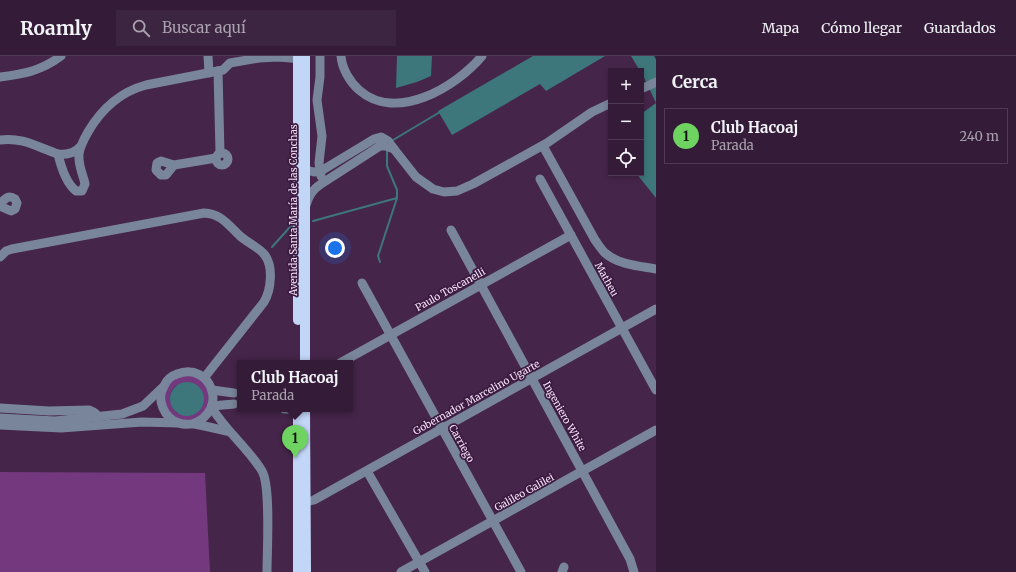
<!DOCTYPE html>
<html lang="es">
<meta charset="utf-8">
<style>
:root{--surface:#341c38;--page:#3c2540;--text:#f1f3f6;--muted:#a9a1ae;--line:#4e3a53;--accent:#6ed361}
body{margin:0;font-family:Merriweather,serif;background:var(--page);color:var(--text)}
.controls{position:absolute;right:12px;top:12px;display:grid;overflow:hidden;border-radius:0px;box-shadow:0 2px 6px #0003}
.controls button{width:36px;height:36px;display:grid;place-items:center;padding:0;border:0;border-bottom:1px solid var(--line);background:var(--surface);color:var(--text);font:20px sans-serif}
.you{position:absolute;left:335px;top:192px;width:14px;height:14px;margin:-10px;border:3px solid #fff;border-radius:50%;background:#1a73e8;box-shadow:0 0 0 6px #1a73e833}
.badge{display:grid;place-items:center;width:26px;height:26px;border-radius:50%;background:var(--accent);color:#111;font-size:13px;font-weight:700}
.pin{position:absolute;translate:-50% -33px;filter:drop-shadow(0 1px 2px #0008)}
.pin::after{content:'';position:absolute;top:21px;width:14px;height:12px;background:inherit;clip-path:polygon(0 0,100% 0,50% 100%)}
.popup{position:absolute;left:237px;top:304px;width:116px;height:52px;box-sizing:border-box;display:grid;place-content:center;border-radius:0px;background:var(--surface);filter:drop-shadow(0 1px 3px #0005);font-size:13px;white-space:nowrap;color:var(--muted)}
.popup b{font-size:15px;color:var(--text)}
.popup::after{content:'';position:absolute;left:50%;top:100%;margin-left:-8px;border:8px solid transparent;border-top-color:var(--surface)}
.list{margin:0;padding:0;list-style:none}
h2{display:flex;justify-content:space-between;align-items:center;height:52px;margin:0;padding:0 16px;font-size:17px}
h2 small{font-size:13px;font-weight:400;color:var(--muted)}
.list li{display:grid;grid-template-columns:26px 1fr auto;gap:12px;align-items:center;box-sizing:border-box;height:56px;margin:0 8px 8px;padding:0 8px;border:1px solid var(--line);border-radius:0px}
.list b{display:block;font-size:15px;white-space:nowrap}
.list p{margin:0;font-size:13px;white-space:nowrap;color:var(--muted)}
.list em{font-size:13px;font-style:normal;color:var(--muted)}
.icon{flex:none;width:22px;height:22px;fill:none;stroke:currentColor;stroke-width:2;stroke-linecap:round;stroke-linejoin:round}
.map{position:relative;flex:none;width:656px;height:516px;overflow:hidden}
header{display:flex;align-items:center;gap:24px;box-sizing:border-box;height:56px;padding:0 20px;background:var(--surface);border-bottom:1px solid var(--line)}
header strong{font-size:19px}
nav{display:flex;gap:22px;margin-inline-start:auto;font-size:14px}
.search{width:280px;height:36px;background:var(--page);display:flex;align-items:center;gap:10px;box-sizing:border-box;padding:0 14px;border-radius:0px;color:var(--muted);font-size:15px}
main{display:flex}
aside{flex:1;background:var(--surface)}
.map>svg:first-child{display:block}
.green{fill:#73387e;fill-rule:evenodd}
.water{fill:#3d777b}
.lines{fill:none;stroke-linecap:round;stroke-linejoin:round}
.stream{stroke:#3d777b;stroke-width:2}
.minor{stroke:#79859a;stroke-width:9}
.major{stroke:#c2d6f8;stroke-width:10}
.labels{text-anchor:middle;stroke-width:3.5;stroke-linejoin:round;paint-order:stroke}
.street-label{font-size:10px;fill:#f7e2fa;stroke:#3b1b40}
</style>
<header>
<strong>Roamly</strong>
<div class="search"><svg class="icon" aria-label="search" viewBox="0 0 24 24"><circle cx="10" cy="10" r="6"/><path d="M15 15l6 6"/></svg>Buscar aquí</div>
<nav><a>Mapa</a><a>Cómo llegar</a><a>Guardados</a></nav>
</header>
<main>
<div class="map">
<svg width="656" height="516" viewBox="0 0 656 516">
<rect width="100%" height="100%" fill="#46254b"/>
<g class="green">
<path d="M 185,319 L 198,322 L 208,331 L 209,351 L 195,364 L 182,365 L 166,354 L 165,334 L 173,323 ZM 185,326 L 201,334 C 206,347 201,359 186,358 C 183,358 180,358 177,357 C 173,354 172,350 171,346 C 168,335 175,328 185,326 Z"/>
<path d="M 0,416 L 205,417 L 210,516 L 0,516 Z"/>
</g>
<g class="water">
<path d="M 397,0 L 432,0 L 431,20 L 417,26 L 396,32 Z"/>
<path d="M 533,0 L 605,0 L 546,35 L 540,28 L 452,79 L 438,55 Z"/>
<path d="M 631,0 L 654,0 L 656,4 L 656,142 L 636,117 L 641,117 L 641,58 L 656,47 L 641,15 L 640,15 Z"/>
<circle cx="187" cy="343" r="17"/>
</g>
<g class="lines">
<g class="stream">
<path d="M 393,84 L 440,56"/>
<path d="M 387,94 L 387,110 L 397,134 L 397,142"/>
<path d="M 313,165 L 397,142 L 378,200 L 380,206"/>
<path d="M 272,191 L 290,171 L 294,169"/>
</g>
<g class="minor">
<path d="M 208,0 L 209,17"/>
<path d="M 320,0 L 320,21 L 317,44 L 322,80 L 319,107 L 321,120"/>
<path d="M 341,0 C 342,13 350,26 359,34 C 396,67 456,31 482,0"/>
<path d="M 218,15 L 220,97"/>
<path d="M 0,21 C 24,18 41,15 61,0"/>
<path d="M 641,33 L 656,26"/>
<path d="M 0,84 C 23,81 37,91 58,98 C 66,99 75,97 80,91"/>
<path d="M 543,90 L 595,184 C 598,188 601,193 605,197 C 619,209 639,210 656,213"/>
<path d="M 394,93 L 416,121 L 433,133 L 444,136 L 457,135 L 473,128 L 547,87 L 592,56 L 611,47"/>
<circle cx="222" cy="103" r="6"/>
<path d="M 58,98 C 61,111 66,127 76,135 L 82,135 L 85,128 C 83,118 78,110 79,98 C 80,90 84,83 88,76 C 102,52 120,36 146,29 L 223,14 L 230,7 L 259,2 L 278,1 L 304,3"/>
<path d="M 174,109 L 166,119 L 161,119 L 156,114 L 157,107 L 161,105 L 174,109 L 216,102"/>
<path d="M 306,114 L 314,116 L 321,115 L 374,83 L 381,81 L 388,85 L 394,93 L 386,90 L 380,90 L 321,128 C 312,134 309,140 306,149"/>
<path d="M 540,123 L 656,334"/>
<path d="M 0,148 C 5,143 8,138 15,143 L 17,147 L 15,153 L 11,155 L 0,150"/>
<path d="M 451,174 L 630,503 L 634,516"/>
<path d="M 0,201 L 6,195 L 12,193 L 204,157 C 222,158 228,169 240,180 C 247,186 259,192 264,198 C 274,210 271,234 264,246 L 204,322"/>
<path d="M 362,227 L 521,516"/>
<path d="M 340,307 L 571,179"/>
<path d="M 212,334 L 234,337"/>
<path d="M 212,350 L 234,348"/>
<path d="M 0,352 L 49,355 L 89,354 C 94,356 98,358 99,364"/>
<path d="M 212,352 C 226,375 248,392 262,415 C 271,430 267,495 267,516"/>
<path d="M 284,353 L 305,354"/>
<path d="M 0,362 L 55,365 L 122,358 L 143,350 L 162,332"/>
<path d="M 192,368 C 230,355 211,305 177,318 C 171,320 166,325 164,330 C 156,344 164,362 179,367 C 184,369 189,368 194,368 C 206,370 218,373 230,376"/>
<path d="M 0,369 L 61,372 L 142,366 L 178,367"/>
<path d="M 367,415 L 425,516"/>
<path d="M 306,446 L 314,444 L 656,253"/>
<path d="M 401,516 L 656,374"/>
<path d="M 562,516 L 564,511"/>
</g>
<g class="major">
<path d="M 298,0 L 298,264"/>
<path d="M 305,307 L 305,0"/>
<path d="M 298,353 L 298,516"/>
<path d="M 305,353 L 306,516"/>
</g>
</g>
<g class="labels">
<g class="street-label">
<text transform="translate(293 154) rotate(-90)" y="4">Avenida Santa María de las Conchas</text>
<text transform="translate(607 223) rotate(61)" y="4">Matheu</text>
<text transform="translate(450 233) rotate(-29)" y="4">Paulo Toscanelli</text>
<text transform="translate(476 341) rotate(-29)" y="4">Gobernador Marcelino Ugarte</text>
<text transform="translate(565 360) rotate(61)" y="4">Ingeniero White</text>
<text transform="translate(462 387) rotate(61)" y="4">Carriego</text>
<text transform="translate(524 436) rotate(-29)" y="4">Galileo Galilei</text>
</g>
</g>
</svg>
<div class="controls">
<button>+</button>
<button>−</button>
<button><svg class="icon" aria-label="locate" viewBox="0 0 24 24"><circle cx="12" cy="12" r="6"/><path d="M12 2v4M12 18v4M2 12h4M18 12h4"/></svg></button>
</div>
<div class="you"></div>
<div class="pin badge" style="left:295px;top:402px">1</div>
<div class="popup"><b>Club Hacoaj</b>Parada</div>
</div>
<aside>
<h2>Cerca<small></small></h2>
<ul class="list">
<li><span class="badge">1</span><div><b>Club Hacoaj</b><p>Parada</p></div><em>240 m</em></li>
</ul>
</aside>
</main>
